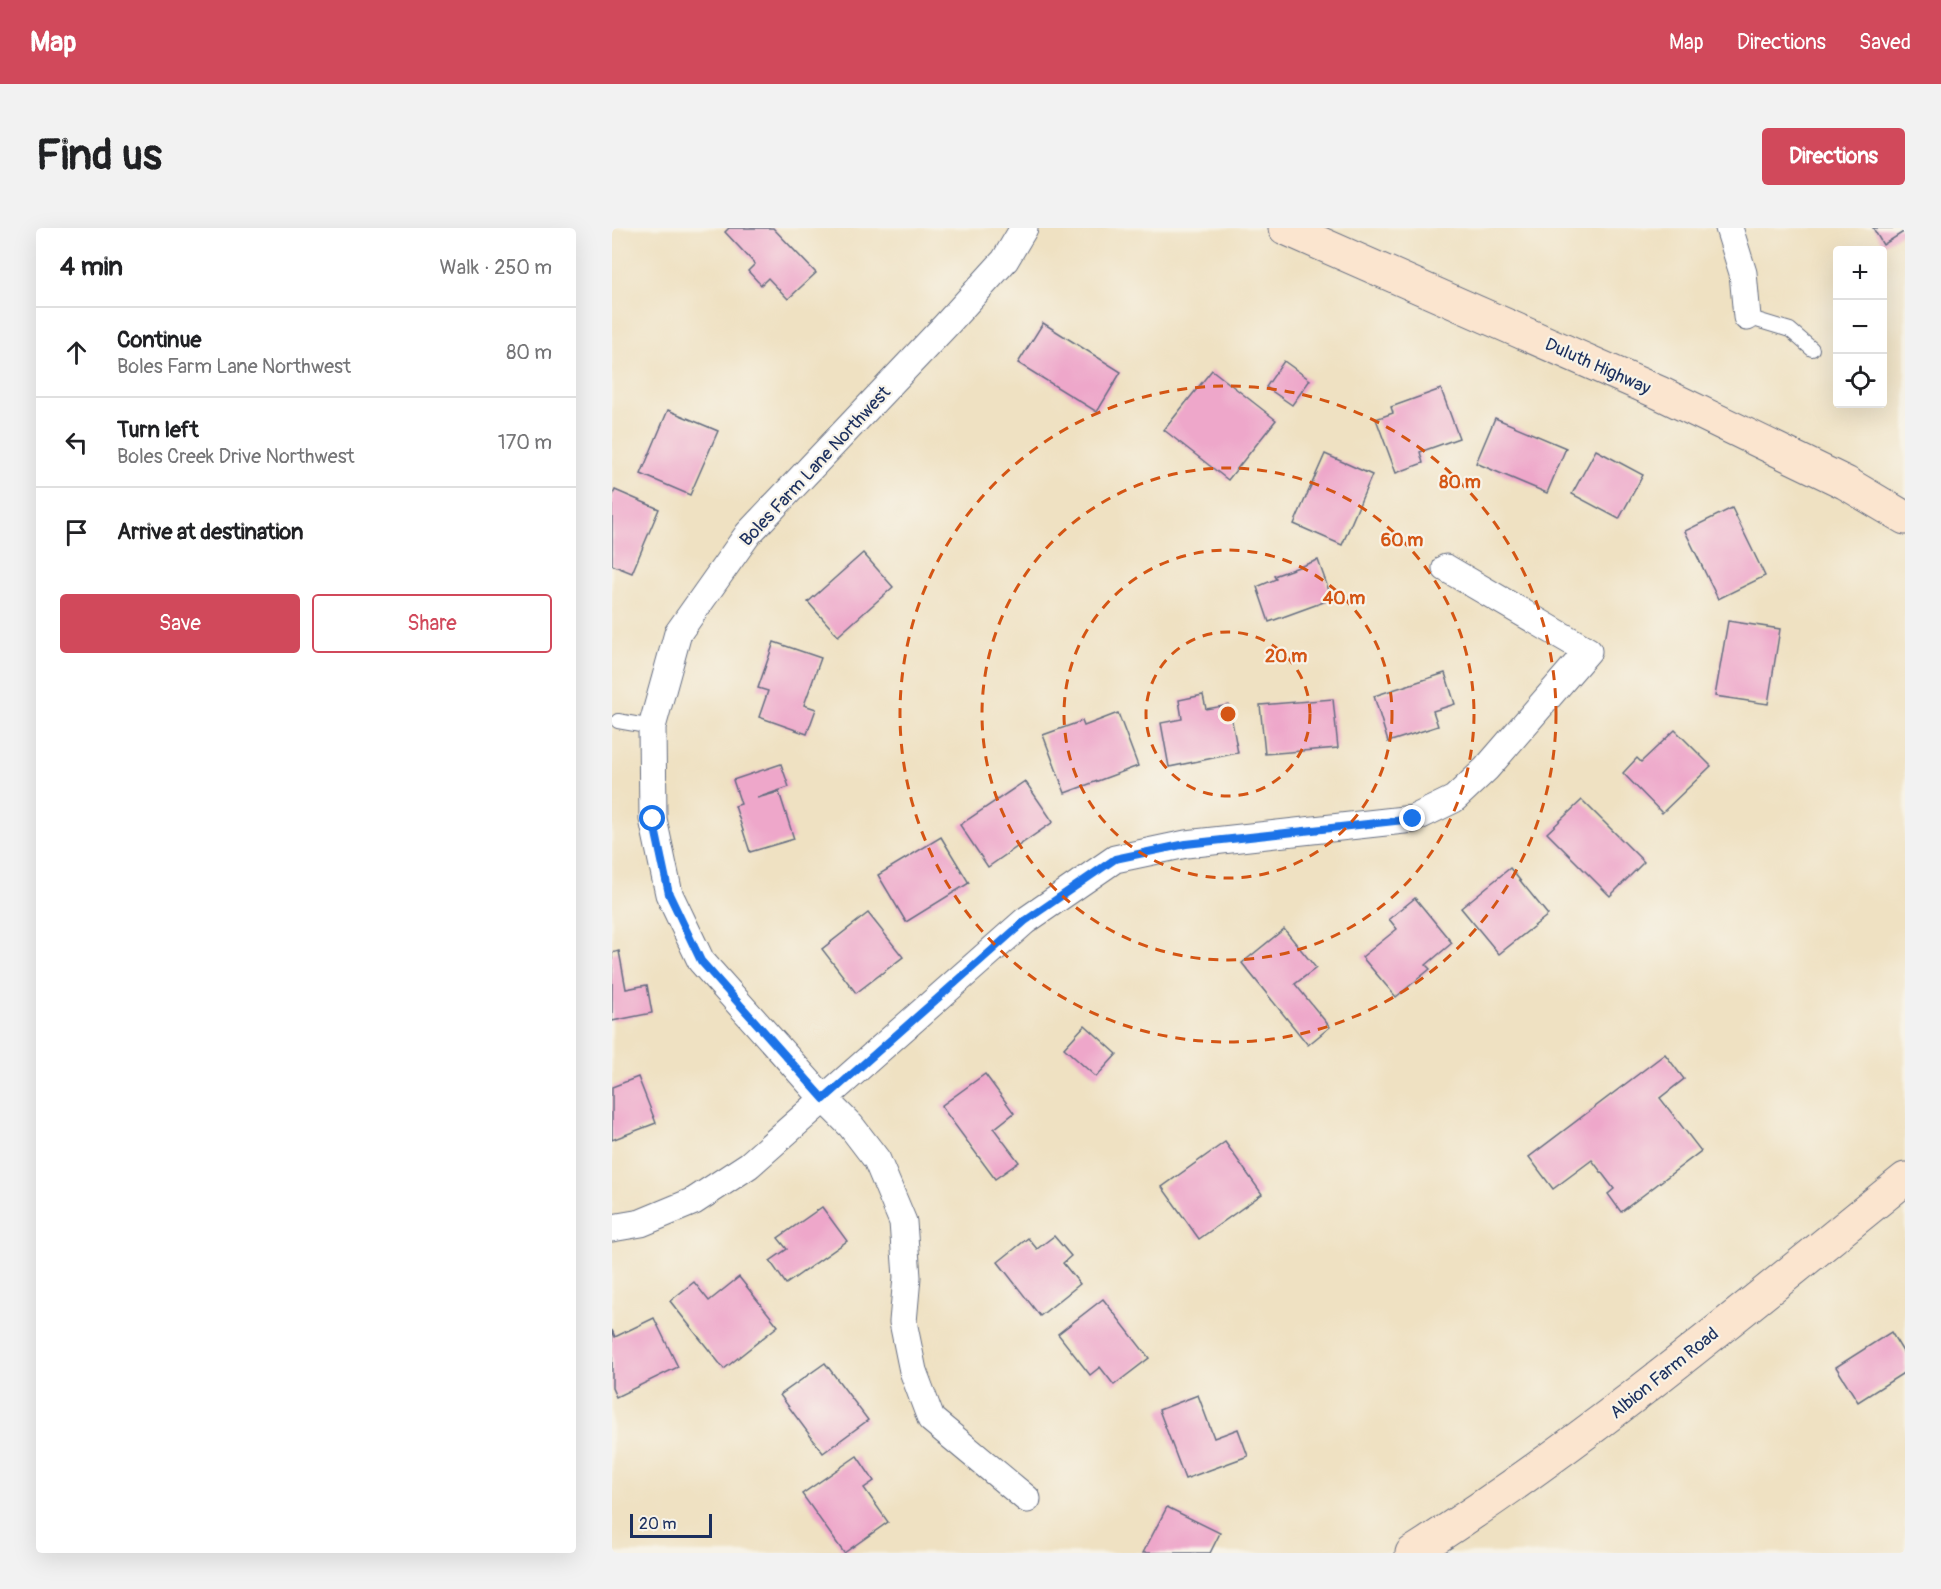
<!DOCTYPE html>
<meta charset="utf-8">
<style>
:root{--surface:#fff;--page:#f2f2f2;--text:#202124;--muted:#757577;--line:#e0e0e0;--accent:#d1495b}
body{margin:0;font-family:Pangolin,sans-serif;background:var(--page);color:var(--text)}
.controls{position:absolute;right:18px;top:18px;display:grid;overflow:hidden;border-radius:6px;box-shadow:0 6px 24px #0002}
.controls button{width:54px;height:54px;display:grid;place-items:center;padding:0;border:0;border-bottom:2px solid var(--line);background:var(--surface);color:var(--text);font:30px sans-serif}
.scale{position:absolute;left:18px;bottom:15px;width:82px;box-sizing:border-box;padding-left:6px;border:3px solid #1b2f5e;border-top:0;font-size:16px;line-height:21px;white-space:nowrap;color:#1b2f5e;-webkit-text-stroke:4px #f7f3e8;paint-order:stroke}
.stop{position:absolute;width:18px;height:18px;margin:-14px;border:4px solid #1a73e8;border-radius:50%;background:#fff}
.stop.end{background:#1a73e8;border-color:#fff;box-shadow:0 2px 6px #0008}
.list{margin:0;padding:0;list-style:none}
h2{display:flex;justify-content:space-between;align-items:center;height:78px;margin:0;padding:0 24px;font-size:26px}
h2 small{font-size:20px;font-weight:400;color:var(--muted)}
.list li{display:grid;grid-template-columns:39px 1fr auto;gap:18px;align-items:center;box-sizing:border-box;height:90px;padding:0 24px;border-top:2px solid var(--line)}
.list b{display:block;font-size:22px;white-space:nowrap}
.list p{margin:0;font-size:20px;white-space:nowrap;color:var(--muted)}
.list em{font-size:20px;font-style:normal;color:var(--muted)}
.actions{display:flex;gap:12px;padding:18px 24px}
.actions a{flex:1;padding:14px 0;border:2px solid var(--accent);border-radius:6px;text-align:center;font-size:21px;color:var(--accent)}
.actions .main{background:var(--accent);color:#fff}
.icon{flex:none;width:33px;height:33px;fill:none;stroke:currentColor;stroke-width:2;stroke-linecap:round;stroke-linejoin:round}
.map{position:relative;flex:none;width:1293px;height:1325px;overflow:hidden;border-radius:6px}
header{display:flex;align-items:center;gap:36px;box-sizing:border-box;height:84px;padding:0 30px;background:var(--accent);color:#fff}
header strong{font-size:28px}
nav{display:flex;gap:33px;margin-inline-start:auto;font-size:21px}
.intro{display:flex;align-items:center;justify-content:space-between;box-sizing:border-box;height:144px;padding:0 36px}
h1{margin:0;font-size:42px}
.button{padding:15px 27px;border-radius:6px;background:var(--accent);color:#fff;font-size:21px;font-weight:700}
main{display:flex;gap:36px;padding:0 36px}
aside{flex:1;background:var(--surface);border-radius:6px;box-shadow:0 6px 24px #0002}
.map>svg:first-child{display:block}
.building{fill:#eea7ca}
.lines{fill:none;stroke-linecap:round;stroke-linejoin:round}
.lane-casing{stroke:#656d81;stroke-width:16}
.street-casing{stroke:#656d81;stroke-width:29}
.secondary-casing{stroke:#656d81;stroke-width:35}
.lane{stroke:#fff;stroke-width:14}
.street{stroke:#fff;stroke-width:27}
.secondary{stroke:#fbe5cf;stroke-width:33}
.route{stroke:#1a73e8;stroke-width:8}
.ring{fill:none;stroke:#d45514;stroke-width:3;stroke-dasharray:10 8}
.labels{text-anchor:middle;stroke-width:4.5;stroke-linejoin:round;paint-order:stroke}
.street-label{font-size:18px;fill:#1b2f5e;stroke:#f7f3e8}
.centre{fill:#d45514;stroke:#f7f3e8;stroke-width:3}
.ring-label{font-size:18px;text-anchor:middle;font-weight:bold;fill:#d45514;stroke:#f7f3e8;stroke-width:4.5;stroke-linejoin:round;paint-order:stroke}
</style>
<header>
<strong>Map</strong>
<nav><a>Map</a><a>Directions</a><a>Saved</a></nav>
</header>
<div class="intro"><h1>Find us</h1><a class="button">Directions</a></div>
<main>
<aside>
<h2>4 min<small>Walk · 250 m</small></h2>
<ul class="list">
<li><svg class="icon" aria-label="ahead" viewBox="0 0 24 24"><path d="M12 20V5M6 11l6-6 6 6"/></svg><div><b>Continue</b><p>Boles Farm Lane Northwest</p></div><em>80 m</em></li>
<li><svg class="icon" aria-label="left" viewBox="0 0 24 24"><path d="M17 20v-9H6M10 6l-5 5 5 5"/></svg><div><b>Turn left</b><p>Boles Creek Drive Northwest</p></div><em>170 m</em></li>
<li><svg class="icon" aria-label="arrive" viewBox="0 0 24 24"><path d="M6 21V4h12l-3 4 3 4H6"/></svg><div><b>Arrive at destination</b></div></li>
</ul>
<div class="actions"><a class="main">Save</a><a>Share</a></div>
</aside>
<div class="map">
<svg width="1293" height="1325" viewBox="0 0 1293 1325">
<rect width="100%" height="100%" fill="#f7f3e8"/>
<filter id="ink" filterUnits="userSpaceOnUse"><feTurbulence type="fractalNoise" baseFrequency=".0167" numOctaves="2"/><feDisplacementMap in="SourceGraphic" scale="12" xChannelSelector="R" yChannelSelector="G"/><feConvolveMatrix kernelMatrix="1 2 1 2 8 2 1 2 1" color-interpolation-filters="sRGB"/></filter>
<filter id="wash" filterUnits="userSpaceOnUse"><feTurbulence type="fractalNoise" baseFrequency=".008" numOctaves="4" result="noise"/><feDisplacementMap in="SourceGraphic" scale="24" xChannelSelector="R" yChannelSelector="G"/><feGaussianBlur stdDeviation="1.35" result="paint"/><feColorMatrix in="noise" values="0 0 0 0 0 0 0 0 0 0 0 0 0 0 0 0 0 1.4 0 .05"/><feComposite in="paint" operator="in"/></filter>
<g filter="url(#wash)">
<rect width="100%" height="100%" fill="#efe1c2"/>
<g id="blocks">
<g class="building">
<path d="M 117,0 L 161,0 L 204,45 L 176,71 L 156,50 L 149,57 L 136,43 L 143,36 L 113,4 Z"/>
<path d="M 1261,0 L 1293,0 L 1293,3 L 1271,17 Z"/>
<path d="M 431,95 L 509,144 L 485,184 L 406,135 Z"/>
<path d="M 672,133 L 698,152 L 680,177 L 654,159 Z"/>
<path d="M 600,142 L 664,192 L 616,252 L 552,202 Z"/>
<path d="M 829,161 L 847,210 L 808,224 L 811,235 L 784,245 L 764,191 L 781,185 L 779,179 Z"/>
<path d="M 56,182 L 106,203 L 78,267 L 29,246 Z"/>
<path d="M 883,190 L 954,220 L 935,265 L 864,235 Z"/>
<path d="M 984,222 L 1031,247 L 1007,291 L 960,266 Z"/>
<path d="M 713,226 L 760,247 L 730,317 L 682,296 Z"/>
<path d="M 3,262 L 47,281 L 20,345 L 0,337 L 0,269 Z"/>
<path d="M 1120,280 L 1153,348 L 1106,371 L 1073,303 Z"/>
<path d="M 251,325 L 281,359 L 226,408 L 196,374 Z"/>
<path d="M 706,332 L 720,371 L 657,394 L 645,359 L 664,351 L 662,348 Z"/>
<path d="M 1116,393 L 1168,401 L 1156,476 L 1103,468 Z"/>
<path d="M 162,414 L 209,430 L 192,477 L 204,481 L 195,506 L 147,489 L 156,463 L 146,460 Z"/>
<path d="M 833,445 L 843,476 L 821,483 L 826,498 L 776,514 L 762,468 Z"/>
<path d="M 591,467 L 594,481 L 617,477 L 626,525 L 557,539 L 549,495 L 570,491 L 567,472 Z"/>
<path d="M 721,471 L 726,520 L 653,526 L 648,477 Z"/>
<path d="M 506,485 L 526,538 L 453,565 L 431,507 L 470,493 L 472,498 Z"/>
<path d="M 1063,502 L 1099,538 L 1050,585 L 1011,545 L 1025,530 L 1029,534 Z"/>
<path d="M 169,536 L 177,559 L 145,570 L 167,564 L 182,611 L 138,624 L 123,578 L 129,576 L 121,552 Z"/>
<path d="M 413,553 L 441,594 L 376,639 L 348,597 Z"/>
<path d="M 970,572 L 1032,634 L 998,668 L 935,605 Z"/>
<path d="M 329,609 L 357,655 L 294,694 L 266,647 Z"/>
<path d="M 898,640 L 936,687 L 887,726 L 849,680 Z"/>
<path d="M 803,670 L 840,715 L 814,737 L 818,741 L 784,769 L 750,729 L 785,701 L 777,691 Z"/>
<path d="M 256,685 L 291,729 L 244,765 L 210,721 Z"/>
<path d="M 672,701 L 704,740 L 683,756 L 718,799 L 696,817 L 630,735 Z"/>
<path d="M 7,723 L 14,761 L 35,757 L 40,785 L 0,793 L 0,725 Z"/>
<path d="M 473,797 L 505,826 L 484,849 L 452,820 Z"/>
<path d="M 1053,826 L 1072,851 L 1048,870 L 1089,923 L 1009,984 L 996,966 L 1002,961 L 980,932 L 941,961 L 917,929 Z"/>
<path d="M 373,846 L 402,885 L 382,901 L 407,934 L 383,951 L 329,878 Z"/>
<path d="M 26,849 L 44,895 L 0,912 L 0,859 Z"/>
<path d="M 613,914 L 650,966 L 587,1011 L 550,959 Z"/>
<path d="M 210,979 L 235,1013 L 174,1056 L 158,1033 L 175,1021 L 166,1010 Z"/>
<path d="M 442,1008 L 459,1028 L 451,1035 L 468,1056 L 428,1088 L 386,1034 L 416,1010 L 425,1021 Z"/>
<path d="M 127,1049 L 166,1098 L 112,1141 L 58,1073 L 82,1054 L 97,1073 Z"/>
<path d="M 491,1071 L 537,1130 L 502,1157 L 488,1139 L 478,1147 L 446,1106 Z"/>
<path d="M 42,1090 L 66,1139 L 4,1169 L 0,1160 L 0,1102 L 3,1109 Z"/>
<path d="M 1279,1104 L 1293,1127 L 1293,1144 L 1246,1174 L 1224,1139 Z"/>
<path d="M 213,1135 L 256,1192 L 211,1225 L 168,1167 Z"/>
<path d="M 586,1167 L 602,1210 L 626,1201 L 636,1228 L 573,1251 L 547,1182 Z"/>
<path d="M 245,1228 L 262,1253 L 252,1260 L 276,1294 L 232,1325 L 190,1266 Z"/>
<path d="M 555,1279 L 608,1305 L 598,1325 L 531,1325 Z"/>
</g>
</g>
</g>
<g filter="url(#ink)">
<use href="#blocks" fill-opacity="0" stroke="#656d81" stroke-width="1.5"/>
<g class="lines">
<defs>
<g id="lane">
<path d="M 1135,89 L 1178,102 L 1200,121"/>
<path d="M 6,493 L 40,499"/>
</g>
<g id="street">
<path d="M 412,0 L 393,32 L 334,97 L 136,306 L 66,405 L 40,499 L 41,591 L 57,666 L 89,733 L 212,871 L 239,898 L 265,932 L 291,994 L 295,1049 L 291,1094 L 301,1143 L 319,1191 L 415,1271"/>
<path d="M 1117,0 L 1131,45 L 1135,89"/>
<path d="M 0,1000 L 29,995 L 82,973 L 137,937 L 413,693 L 503,631 L 574,616 L 801,591 L 842,571 L 874,541 L 976,423 L 834,340"/>
</g>
<g id="secondary">
<path d="M 673,0 L 1048,165 L 1234,255 L 1293,290"/>
<path d="M 800,1325 C 975,1214 1132,1081 1293,951"/>
</g>
</defs>
<use href="#lane" class="lane-casing"/>
<use href="#street" class="street-casing"/>
<use href="#secondary" class="secondary-casing"/>
<use href="#lane" class="lane"/>
<use href="#street" class="street"/>
<use href="#secondary" class="secondary"/>
</g>
</g>
<g class="lines" filter="url(#ink)">
<path class="route" d="M 41,591 L 57,666 L 89,733 L 212,871 L 413,693 L 503,631 L 574,616 L 801,591"/>
</g>
<g class="ring">
<circle cx="616" cy="486" r="82"/>
<circle cx="616" cy="486" r="164"/>
<circle cx="616" cy="486" r="246"/>
<circle cx="616" cy="486" r="328"/>
</g>
<g class="labels">
<g class="street-label">
<text transform="translate(986 138) rotate(24)" y="6">Duluth Highway</text>
<text transform="translate(203 238) rotate(-47)" y="6">Boles Farm Lane Northwest</text>
<text transform="translate(1052 1145) rotate(-39)" y="6">Albion Farm Road</text>
</g>
</g>
<circle cx="616" cy="486" r="9" class="centre"/>
<g class="ring-label">
<text x="848" y="260">80 m</text>
<text x="790" y="318">60 m</text>
<text x="732" y="376">40 m</text>
<text x="674" y="434">20 m</text>
</g>
</svg>
<div class="controls">
<button>+</button>
<button>−</button>
<button><svg class="icon" aria-label="locate" viewBox="0 0 24 24"><circle cx="12" cy="12" r="6"/><path d="M12 2v4M12 18v4M2 12h4M18 12h4"/></svg></button>
</div>
<div class="scale">20 m</div>
<div class="stop" style="left:41px;top:591px"></div>
<div class="stop end" style="left:801px;top:591px"></div>
</div>
</main>
